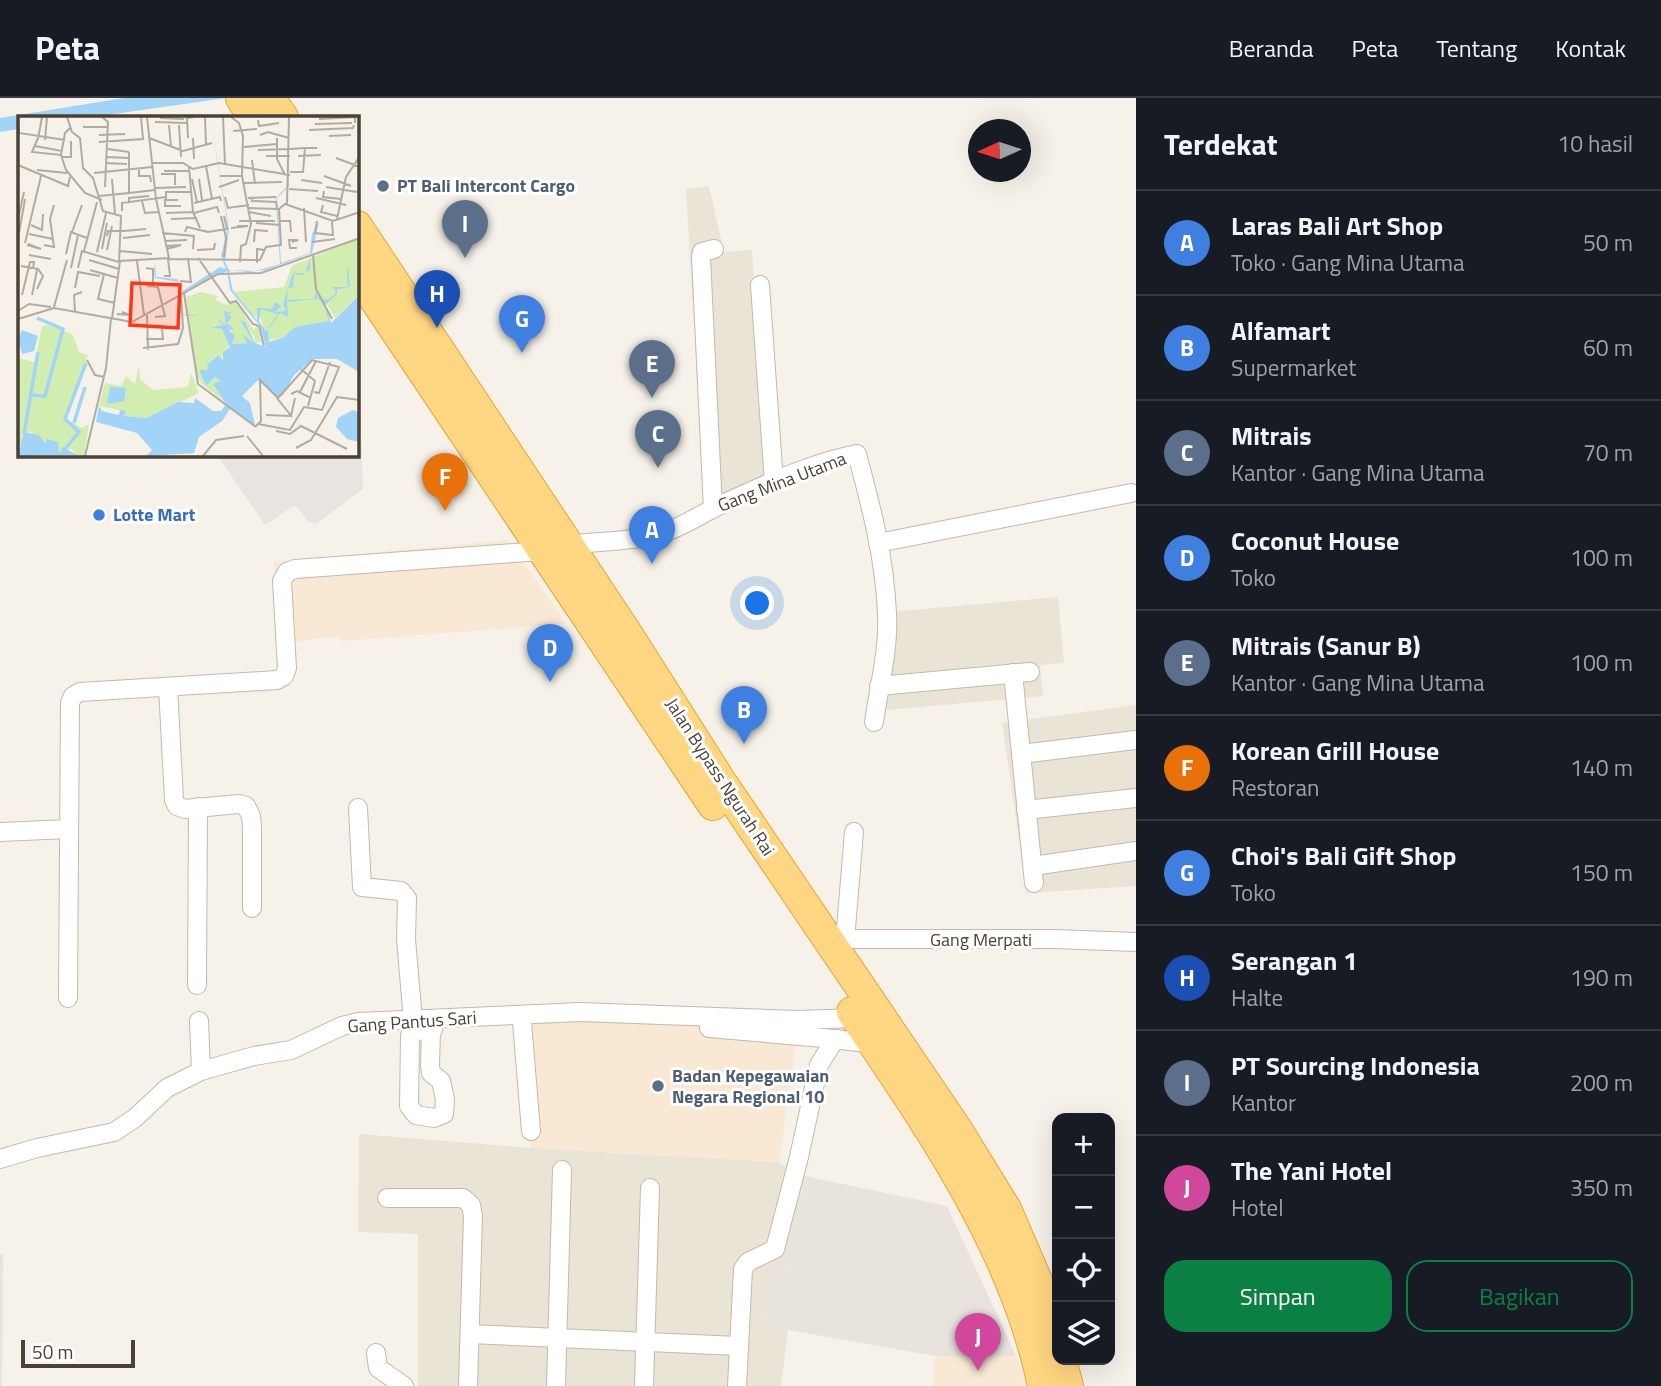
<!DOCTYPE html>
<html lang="id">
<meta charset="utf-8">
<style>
:root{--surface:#171b24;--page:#242831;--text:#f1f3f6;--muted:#9ea1a6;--line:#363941;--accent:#0b8043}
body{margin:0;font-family:"Titillium Web",sans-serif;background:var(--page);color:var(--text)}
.controls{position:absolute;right:21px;bottom:21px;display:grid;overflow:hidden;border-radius:14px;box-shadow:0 7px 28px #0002}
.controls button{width:63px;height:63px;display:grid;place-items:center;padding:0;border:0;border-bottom:2px solid var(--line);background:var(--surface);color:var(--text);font:35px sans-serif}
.compass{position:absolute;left:968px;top:21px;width:63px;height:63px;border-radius:50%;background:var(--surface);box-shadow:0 7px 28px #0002;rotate:267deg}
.scale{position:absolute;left:21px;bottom:18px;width:114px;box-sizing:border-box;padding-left:7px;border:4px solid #4a4236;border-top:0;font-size:19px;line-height:24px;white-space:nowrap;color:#4a4236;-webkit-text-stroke:5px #fff;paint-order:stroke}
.you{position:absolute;left:758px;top:506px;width:24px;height:24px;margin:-18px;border:5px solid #fff;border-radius:50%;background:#1a73e8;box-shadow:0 0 0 10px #1a73e833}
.badge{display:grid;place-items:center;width:46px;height:46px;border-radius:50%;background:var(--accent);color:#fff;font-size:23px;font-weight:700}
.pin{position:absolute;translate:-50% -58px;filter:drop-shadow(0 2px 4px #0008)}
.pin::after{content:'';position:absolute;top:37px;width:24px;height:21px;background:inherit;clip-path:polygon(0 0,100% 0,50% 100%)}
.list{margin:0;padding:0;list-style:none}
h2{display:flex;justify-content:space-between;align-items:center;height:91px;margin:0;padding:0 28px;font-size:30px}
h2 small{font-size:23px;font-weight:400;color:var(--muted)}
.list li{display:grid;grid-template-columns:46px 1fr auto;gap:21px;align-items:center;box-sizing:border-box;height:105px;padding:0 28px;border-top:2px solid var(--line)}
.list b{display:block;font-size:26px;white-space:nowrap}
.list p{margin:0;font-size:23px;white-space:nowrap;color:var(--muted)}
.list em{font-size:23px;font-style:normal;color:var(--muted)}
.actions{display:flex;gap:14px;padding:21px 28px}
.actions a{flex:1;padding:16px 0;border:2px solid var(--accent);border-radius:21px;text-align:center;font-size:24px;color:var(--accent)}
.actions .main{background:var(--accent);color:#fff}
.icon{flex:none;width:38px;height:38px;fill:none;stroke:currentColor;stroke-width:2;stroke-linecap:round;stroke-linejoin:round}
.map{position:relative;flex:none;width:1136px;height:1288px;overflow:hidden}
header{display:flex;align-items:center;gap:42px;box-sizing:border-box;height:98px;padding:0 35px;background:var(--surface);border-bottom:2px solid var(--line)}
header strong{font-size:33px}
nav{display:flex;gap:38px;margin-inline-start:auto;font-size:24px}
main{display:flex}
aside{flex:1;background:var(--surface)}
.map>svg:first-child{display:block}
.residential{fill:#eae4d6}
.commercial{fill:#f9e8d3}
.industrial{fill:#e8e3dd}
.parking{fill:#e7e4e1}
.water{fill:#a1d4f7}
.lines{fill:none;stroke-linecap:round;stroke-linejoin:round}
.minor-casing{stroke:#c2baaa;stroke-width:20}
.trunk-casing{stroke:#eba42e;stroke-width:32}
.minor{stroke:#fff;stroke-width:18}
.trunk{stroke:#ffd681;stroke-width:30}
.service-dot{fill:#5c6f8a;stroke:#fff;stroke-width:2.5}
.shop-dot{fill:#3f7fe0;stroke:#fff;stroke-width:2.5}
.labels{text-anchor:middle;stroke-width:6;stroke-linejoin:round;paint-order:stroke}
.service-label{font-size:18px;font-weight:bold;fill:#4e5e75;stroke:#fff;text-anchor:start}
.street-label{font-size:18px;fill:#4a4236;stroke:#fff}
.shop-label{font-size:18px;font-weight:bold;fill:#366cbe;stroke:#fff;text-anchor:start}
.inset-river{fill:none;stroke:#a1d4f7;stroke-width:3.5}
.inset-road{fill:none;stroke:#b1aca1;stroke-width:2}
.view{fill:#ff3716;fill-opacity:0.15;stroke:#ff3716;stroke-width:3.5}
.inset-edge{fill:none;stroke:#4a4236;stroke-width:3.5}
</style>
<header>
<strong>Peta</strong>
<nav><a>Beranda</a><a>Peta</a><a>Tentang</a><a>Kontak</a></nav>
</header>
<main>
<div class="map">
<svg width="1136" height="1288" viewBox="0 0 1136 1288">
<rect width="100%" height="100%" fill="#f6f2e9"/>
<g class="residential">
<path d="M 709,88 L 724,154 L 752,152 L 769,380 L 705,409 L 686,91 Z"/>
<path d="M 1058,499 L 1064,565 L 1040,567 L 1043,598 L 887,612 L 879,515 Z"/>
<path d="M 1136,607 L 1136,788 L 1027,795 L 1002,625 Z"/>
<path d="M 359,1036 L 530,1050 L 779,1064 L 795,1076 L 805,1078 L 784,1171 L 771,1172 L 765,1231 L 788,1232 L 781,1288 L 418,1288 L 418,1136 L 358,1134 Z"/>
</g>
<g class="commercial">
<path d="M 508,442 L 566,526 L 341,543 L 340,538 L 291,544 L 279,534 L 274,464 Z"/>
<path d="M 521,908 L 790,915 L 799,926 L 779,1064 L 530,1050 Z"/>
<path d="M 935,1258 L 1016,1258 L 1026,1288 L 933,1288 Z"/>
</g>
<g class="industrial">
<path d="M 805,1078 L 947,1108 L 1016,1258 L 935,1258 L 788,1232 L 765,1231 L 770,1173 L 784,1171 Z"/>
<path d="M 0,1156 L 3,1156 L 2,1288 L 0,1288 Z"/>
</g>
<path class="parking" d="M 357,224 L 363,391 L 316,426 L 308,424 L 295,407 L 265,427 L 217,357 L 357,357 Z"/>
<path class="water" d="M 124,0 L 226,0 L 93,19 L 19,19 L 19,31 L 0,34 L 0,20 Z"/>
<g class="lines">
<defs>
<g id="minor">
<path d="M 760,187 L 774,385"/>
<path d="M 713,411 L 701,159 L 702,154 L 714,151"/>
<path d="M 878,445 L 1131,395"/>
<path d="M 566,447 C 599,443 637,444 668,433 C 685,427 700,417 716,409 C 758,390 812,364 857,356 C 871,408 885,461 887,516 C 889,551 879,589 874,624"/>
<path d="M 1013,575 L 1034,785"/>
<path d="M 879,588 L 1030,574"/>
<path d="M 168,589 L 174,702 L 177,708 L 185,711 L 239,706 L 246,708 L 251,718 L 252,730 L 252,810"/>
<path d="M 1021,656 L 1136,642"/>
<path d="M 358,710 L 362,789 L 401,793 L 407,800 L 406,841 L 413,923"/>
<path d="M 1026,712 L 1136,700"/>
<path d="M 0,734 L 68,731"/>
<path d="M 1033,768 L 1136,753"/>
<path d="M 827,841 L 1054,841 L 1136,844"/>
<path d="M 845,842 L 854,734"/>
<path d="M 197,887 L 198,709"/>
<path d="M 68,900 L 70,605 L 73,598 L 80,594 L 277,582 L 284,578 L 287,570 L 282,483 L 287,474 L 295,471 L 541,453"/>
<path d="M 199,923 L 201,973"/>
<path d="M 522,924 L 531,1033"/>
<path d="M 709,930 L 835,941"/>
<path d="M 431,932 L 430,968 L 431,975 L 441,983 L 445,1001 L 444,1016 L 434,1020 L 416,1017 L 409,1008 L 410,938 L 411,933 L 433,932"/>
<path d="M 0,1061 L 37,1050 L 114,1034 L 135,1020 L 167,990 L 201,973 L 254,958 L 291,952 L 342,928 L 358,924 L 580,914 L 798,922 L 856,920"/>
<path d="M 387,1100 L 463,1100 L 471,1107 L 473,1118 L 468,1288"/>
<path d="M 470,1236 L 738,1248"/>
<path d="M 376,1255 L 378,1270 L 404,1288"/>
<path d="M 556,1288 L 562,1072"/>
<path d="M 644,1288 L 650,1090"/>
<path d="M 737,1288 L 743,1171 L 748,1164 L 775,1151 L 799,1059 L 819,967 L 835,941 L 873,946"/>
</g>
<g id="trunk">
<path d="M 241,0 L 253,19"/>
<path d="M 269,0 L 283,19"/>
<path d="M 357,128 L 628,537 L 720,682 L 956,1030 L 1006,1111 L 1038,1185 L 1057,1244"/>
<path d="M 357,175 L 713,707"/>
<path d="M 852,914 C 929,1029 1015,1150 1043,1288"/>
<path d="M 1061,1262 L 1068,1288"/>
</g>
</defs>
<use href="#minor" class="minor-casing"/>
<use href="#trunk" class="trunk-casing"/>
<use href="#minor" class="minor"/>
<use href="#trunk" class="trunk"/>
</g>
<g class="service-dot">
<circle cx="383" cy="88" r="7"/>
<circle cx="658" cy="988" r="7"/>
</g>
<circle class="shop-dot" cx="99" cy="417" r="7"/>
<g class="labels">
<g class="service-label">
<text x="397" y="94">PT Bali Intercont Cargo</text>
<text x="672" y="984">Badan Kepegawaian<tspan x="672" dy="21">Negara Regional 10</tspan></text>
</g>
<g class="street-label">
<text transform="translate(782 384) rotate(-21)" y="6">Gang Mina Utama</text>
<text transform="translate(720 679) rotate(57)" y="6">Jalan Bypass Ngurah Rai</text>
<text x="981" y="848">Gang Merpati</text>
<text transform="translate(412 924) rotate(-4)" y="6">Gang Pantus Sari</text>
</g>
<g class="shop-label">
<text x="113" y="423">Lotte Mart</text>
</g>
</g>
<g transform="translate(18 18)">
<rect width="341" height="341" fill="#f6f2e9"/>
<path d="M 341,122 L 341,178 L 317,202 L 306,183 L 312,205 L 277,211 L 266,221 L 248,225 L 252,210 L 247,215 L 242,201 L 233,200 L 216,176 L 266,171 L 274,150 ZM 183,176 L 200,180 L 197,184 L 209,189 L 218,186 L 236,214 L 239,209 L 244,226 L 237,227 L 236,220 L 230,212 L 236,227 L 214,228 L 216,222 L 210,206 L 207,211 L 193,209 L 204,213 L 212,230 L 206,235 L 206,243 L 199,239 L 189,249 L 190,254 L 181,255 L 188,270 L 197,261 L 203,265 L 197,271 L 205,285 L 183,267 L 179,259 L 168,181 ZM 35,209 L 55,219 L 61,236 L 70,239 L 48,303 L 64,312 L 71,308 L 66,340 L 58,340 L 54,333 L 41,337 L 35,326 L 29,323 L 27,327 L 13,316 L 4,317 L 6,329 L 0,328 L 0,242 L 17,246 L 24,210 ZM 121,250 L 122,263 L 135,274 L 170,271 L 173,257 L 181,277 L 129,302 L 106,300 L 107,295 L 81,290 L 87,267 L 103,270 L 108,260 L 117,268 Z" fill="#d1edaf"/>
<path d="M 192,1 L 211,112 L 207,146 L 211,154 L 237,155 L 262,148 L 258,82 L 270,69 L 270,1 L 271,70 L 259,82 L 263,147 L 292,137 L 294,118 L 301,106 L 294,137 L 341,120 L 247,154 L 230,156 L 212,154 L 211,157 L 215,175 L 239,204 L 239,192 L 254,193 L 257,186 L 263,190 L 257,196 L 268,195 L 265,188 L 275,157 L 288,157 L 292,141 L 292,154 L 285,159 L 276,158 L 275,171 L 280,168 L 277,171 L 270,172 L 269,184 L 296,183 L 298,176 L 300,182 L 310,184 L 318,177 L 315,171 L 330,171 L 329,155 L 330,151 L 332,170 L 329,172 L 319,173 L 319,178 L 307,189 L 313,207 L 341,179 L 341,256 L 319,243 L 295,243 L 276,259 L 265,279 L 258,281 L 240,264 L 224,280 L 232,287 L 237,309 L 212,293 L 204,305 L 181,321 L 176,337 L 128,340 L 134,334 L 119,317 L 78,306 L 81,290 L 84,295 L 101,299 L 102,294 L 108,295 L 106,300 L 129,302 L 160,286 L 176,287 L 177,282 L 195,295 L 203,295 L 208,288 L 195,268 L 203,265 L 197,261 L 188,270 L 181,254 L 190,254 L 189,249 L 200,239 L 205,244 L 205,236 L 212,231 L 204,213 L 192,211 L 205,209 L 201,205 L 200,202 L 208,210 L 206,195 L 214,197 L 209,198 L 214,201 L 209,207 L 216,213 L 211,214 L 217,220 L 214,228 L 229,227 L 224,218 L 236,227 L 222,204 L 227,206 L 237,227 L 248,231 L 242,210 L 212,174 L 209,155 L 163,177 L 163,198 L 177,199 L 181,200 L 163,199 L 160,166 L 137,162 L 136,156 L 137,146 L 138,161 L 159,163 L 161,166 L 163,176 L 202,151 L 208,153 L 203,140 L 210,111 ZM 299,183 L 305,185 L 311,205 L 277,211 L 266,221 L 251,226 L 250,214 L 262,197 L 270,201 L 269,186 ZM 243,193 L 260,198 L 248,215 L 241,205 ZM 4,214 L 20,220 L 16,235 L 4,238 L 0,222 ZM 92,271 L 108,272 L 106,285 L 89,288 ZM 335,294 L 341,296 L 341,326 L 329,323 L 318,311 L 320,302 ZM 6,316 L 21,319 L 27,327 L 29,323 L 40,326 L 41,337 L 45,331 L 59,339 L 0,340 Z" fill="#a1d4f7" fill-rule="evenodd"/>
<path class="inset-river" d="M 321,232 L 342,233M 319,236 L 323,229 L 342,231M 320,236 L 342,237M 12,279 L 27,280 L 45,213 L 19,202M 56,307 L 67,271M 6,318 L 20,236M 47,333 L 61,316 L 47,303 L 68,247"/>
<path class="inset-road" d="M 49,1 L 54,16 L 62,22 L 65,52 L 75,62 L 85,95 L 103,100 L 101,146M 84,1 L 90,6 L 87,71M 187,1 L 188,28M 205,1 L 207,48M 213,1 L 221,7 L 225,20 L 224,60 L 233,108 L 228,128 L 223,130 L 222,146M 142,2 L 166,3M 301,3 L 337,1 L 337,7M 240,4 L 241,10 L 261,7M 137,6 L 169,7M 297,8 L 334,7M 151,9 L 153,31M 161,9 L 163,41M 1,10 L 1,17 L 47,24M 65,11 L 89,11M 52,12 L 47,17 L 43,39 L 48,54 L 67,77 L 84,84M 291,14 L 335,12 L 336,9M 215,15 L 239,13M 81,19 L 107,18M 242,19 L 250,16 L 271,22M 311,20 L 333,19M 20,22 L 14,36 L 43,39M 131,22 L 165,35 L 194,27M 170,22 L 169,2 L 176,1M 175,22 L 176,43M 259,22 L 259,43 L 267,59M 20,23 L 24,1M 27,24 L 29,1M 81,26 L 125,23 L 123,1M 17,30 L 44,35M 226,31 L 259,28M 90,33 L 111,36M 271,33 L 273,33 L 286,32 L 273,33M 240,34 L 271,33M 248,40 L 272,40M 280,40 L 303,39M 44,41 L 53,41 L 53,25M 88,41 L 110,42M 318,42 L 342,51M 234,44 L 237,68M 87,47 L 109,48M 134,47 L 165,47 L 175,53 L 201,47 L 272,59M 0,49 L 50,70 L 52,61M 188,50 L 194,83M 171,51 L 175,96 L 182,112M 19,54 L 49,57M 121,54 L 121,60 L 132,60 L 133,66M 146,55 L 171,55M 272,56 L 285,56 L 287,32 L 299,32M 76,57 L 134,51M 143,58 L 157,58 L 157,69M 202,60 L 224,60M 306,60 L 333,70M 94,63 L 97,98M 174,63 L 179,86M 181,63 L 184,84M 283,64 L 304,67M 226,67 L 264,66M 201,71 L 221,64M 308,71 L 339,76M 137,72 L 168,71M 271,73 L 300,75M 306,75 L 305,81 L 323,83M 111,77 L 137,74M 81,80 L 111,77 L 111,36M 207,81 L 210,92 L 231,89M 233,81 L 234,85 L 258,86 L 259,93M 230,82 L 258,81M 298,82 L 328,89M 148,83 L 148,76 L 173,76M 160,84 L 147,84 L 147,90 L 163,90M 124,85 L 127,97 L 141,96M 111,86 L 111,82 L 131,80M 176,87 L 202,81 L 203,85M 269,88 L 271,1M 305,89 L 303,96 L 319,100M 231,92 L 261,93M 286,92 L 288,126M 104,95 L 104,87 L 148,81M 231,96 L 253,100M 148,97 L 175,96M 176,97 L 199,91 L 201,97M 203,100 L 208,122 L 206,141M 0,103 L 6,76M 153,103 L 179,102M 319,103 L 328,61 L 342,40M 221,105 L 257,105M 262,105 L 272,105 L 273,116M 299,105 L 297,117 L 315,119 L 314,106M 238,107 L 262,109M 13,109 L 24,114 L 25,98M 213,112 L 230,110 L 219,110M 106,115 L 128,113M 54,116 L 64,89M 167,116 L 169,111 L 190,116 L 209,113 L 206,100M 1,117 L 7,83M 144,117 L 176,120 L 175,133M 11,118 L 35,123M 89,120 L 90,115 L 106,115M 105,122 L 132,119M 147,125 L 169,124M 236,126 L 237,114 L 250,115M 274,126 L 280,124 L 271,124 L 272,132 L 279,132M 294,126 L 317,123M 7,127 L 23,60M 9,129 L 23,133 L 10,128M 26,129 L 36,131 L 32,103 L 36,89M 148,130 L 163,129 L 149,133M 84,133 L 89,107M 89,134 L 94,110M 179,134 L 196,133 L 197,127M 66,135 L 79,86M 102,135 L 134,138M 79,136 L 88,97M 48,138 L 53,116 L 69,122M 11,139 L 33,143M 295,139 L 298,173 L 314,203M 180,142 L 212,187 L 218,185 L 235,208 L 241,210 L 246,230M 151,143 L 242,144 L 248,131 L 263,129 L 261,93 L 267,88 L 315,105 L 342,96M 71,144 L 101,153M 119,145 L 126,199M 239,147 L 239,133 L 246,134M 3,150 L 20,153 L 25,160 L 19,173M 53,152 L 60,119M 60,152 L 64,135 L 101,146M 128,152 L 135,153 L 135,170M 72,154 L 100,162M 86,158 L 80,183 L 97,187M 146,160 L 152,160 L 150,143M 162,165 L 173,166 L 170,142M 129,170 L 140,171 L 144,188M 57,172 L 60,156 L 82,160M 166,177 L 180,268 L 238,311M 4,179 L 12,146 L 16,146 L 15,152M 14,179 L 19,154M 36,191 L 49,144M 0,195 L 11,188 L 33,191M 57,195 L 56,179 L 64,176M 99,198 L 112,199 L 104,196M 129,199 L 130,234M 137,201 L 147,200 L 144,189M 0,203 L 36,192 L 114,206 L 200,158 L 243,157 L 342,122M 94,203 L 102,145 L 151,142 L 138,83 L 129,1M 128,223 L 145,223 L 144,212M 125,232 L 160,228 L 165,212 L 163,178M 69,244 L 77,259 L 86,261M 283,253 L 297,265 L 290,290M 282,276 L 298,245M 296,276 L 301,277 L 312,246M 273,278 L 279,275 L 293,282M 259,282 L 274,301M 248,299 L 273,300 L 277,282M 237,311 L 243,305 L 242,264 L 260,282 L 294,244 L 321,251 L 304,294 L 286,291 L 272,314 L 240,308M 258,315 L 272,318 L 283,310 L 329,333M 229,320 L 245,340M 278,332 L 293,324 L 319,281 L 342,284M 67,340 L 88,252 L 93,203M 185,340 L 198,324 L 226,320"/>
<path class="view" d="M 114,167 L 162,169 L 160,212 L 112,209 Z"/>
<rect width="341" height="341" class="inset-edge"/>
</g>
</svg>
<div class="controls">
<button>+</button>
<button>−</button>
<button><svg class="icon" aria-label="locate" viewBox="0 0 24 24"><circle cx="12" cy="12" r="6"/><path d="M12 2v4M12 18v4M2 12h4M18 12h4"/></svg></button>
<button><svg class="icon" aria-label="layers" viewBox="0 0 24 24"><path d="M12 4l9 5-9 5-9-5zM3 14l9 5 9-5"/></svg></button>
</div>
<svg class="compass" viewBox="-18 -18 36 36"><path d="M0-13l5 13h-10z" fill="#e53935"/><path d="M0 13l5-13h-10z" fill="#9ea1a6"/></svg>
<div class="scale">50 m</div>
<div class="you"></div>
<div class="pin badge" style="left:652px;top:466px;background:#3f7fe0">A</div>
<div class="pin badge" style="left:744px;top:646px;background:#3f7fe0">B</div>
<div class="pin badge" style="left:658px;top:370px;background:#5c6f8a">C</div>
<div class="pin badge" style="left:550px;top:584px;background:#3f7fe0">D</div>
<div class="pin badge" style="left:652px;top:300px;background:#5c6f8a">E</div>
<div class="pin badge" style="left:445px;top:413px;background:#e8710a">F</div>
<div class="pin badge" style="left:522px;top:255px;background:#3f7fe0">G</div>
<div class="pin badge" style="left:437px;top:230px;background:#1a4fb4">H</div>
<div class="pin badge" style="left:465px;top:160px;background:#5c6f8a">I</div>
<div class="pin badge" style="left:978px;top:1273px;background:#d1479c">J</div>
</div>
<aside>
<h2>Terdekat<small>10 hasil</small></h2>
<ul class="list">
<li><span class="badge" style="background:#3f7fe0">A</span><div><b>Laras Bali Art Shop</b><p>Toko · Gang Mina Utama</p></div><em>50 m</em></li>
<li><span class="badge" style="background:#3f7fe0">B</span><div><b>Alfamart</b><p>Supermarket</p></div><em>60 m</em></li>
<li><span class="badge" style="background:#5c6f8a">C</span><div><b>Mitrais</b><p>Kantor · Gang Mina Utama</p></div><em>70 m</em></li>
<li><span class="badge" style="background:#3f7fe0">D</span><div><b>Coconut House</b><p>Toko</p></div><em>100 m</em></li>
<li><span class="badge" style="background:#5c6f8a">E</span><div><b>Mitrais (Sanur B)</b><p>Kantor · Gang Mina Utama</p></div><em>100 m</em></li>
<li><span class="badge" style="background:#e8710a">F</span><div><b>Korean Grill House</b><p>Restoran</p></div><em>140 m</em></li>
<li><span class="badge" style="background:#3f7fe0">G</span><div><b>Choi's Bali Gift Shop</b><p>Toko</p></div><em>150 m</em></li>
<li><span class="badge" style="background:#1a4fb4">H</span><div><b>Serangan 1</b><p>Halte</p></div><em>190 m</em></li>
<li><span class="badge" style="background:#5c6f8a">I</span><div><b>PT Sourcing Indonesia</b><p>Kantor</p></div><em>200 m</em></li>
<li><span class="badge" style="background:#d1479c">J</span><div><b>The Yani Hotel</b><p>Hotel</p></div><em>350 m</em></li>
</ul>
<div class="actions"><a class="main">Simpan</a><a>Bagikan</a></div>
</aside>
</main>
